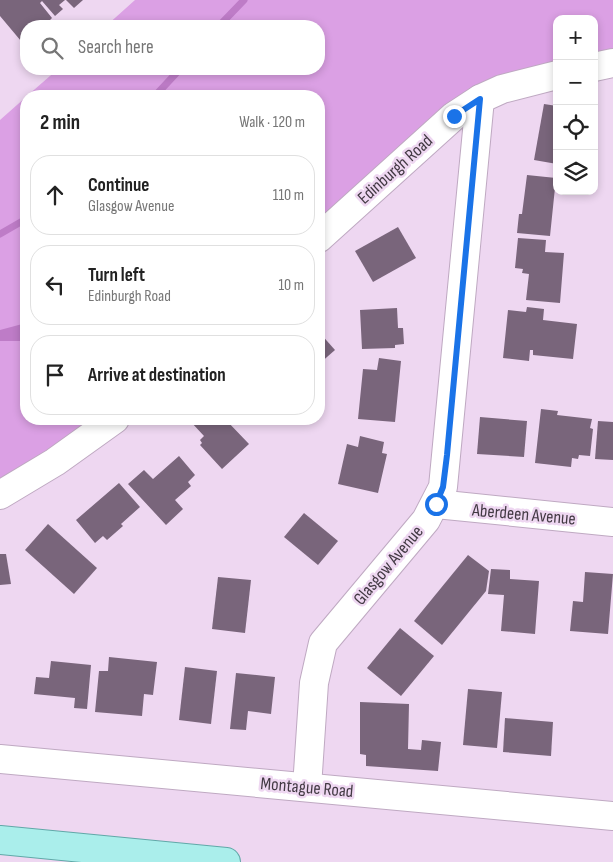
<!DOCTYPE html>
<meta charset="utf-8">
<style>
:root{--surface:#fff;--page:#f2f2f2;--text:#222;--muted:#767676;--line:#e0e0e0}
body{margin:0;font-family:"Sofia Sans Condensed",sans-serif;background:var(--page);color:var(--text)}
.controls{position:absolute;right:15px;top:15px;display:grid;overflow:hidden;border-radius:10px;box-shadow:0 2px 8px #0003}
.controls button{width:45px;height:45px;display:grid;place-items:center;padding:0;border:0;border-bottom:1px solid var(--line);background:var(--surface);color:var(--text);font:25px sans-serif}
.stop{position:absolute;width:15px;height:15px;margin:-11px;border:4px solid #1a73e8;border-radius:50%;background:#fff}
.stop.end{background:#1a73e8;border-color:#fff;box-shadow:0 1px 5px #0008}
.list{margin:0;padding:0;list-style:none}
h2{display:flex;justify-content:space-between;align-items:center;height:65px;margin:0;padding:0 20px;font-size:21px}
h2 small{font-size:16px;font-weight:400;color:var(--muted)}
.list li{display:grid;grid-template-columns:32px 1fr auto;gap:15px;align-items:center;box-sizing:border-box;height:80px;margin:0 10px 10px;padding:0 10px;border:1px solid var(--line);border-radius:20px}
.list b{display:block;font-size:19px;white-space:nowrap}
.list p{margin:0;font-size:16px;white-space:nowrap;color:var(--muted)}
.list em{font-size:16px;font-style:normal;color:var(--muted)}
.icon{flex:none;width:28px;height:28px;fill:none;stroke:currentColor;stroke-width:2;stroke-linecap:round;stroke-linejoin:round}
.map{position:relative;flex:none;width:613px;height:862px;overflow:hidden}
.search{position:absolute;background:var(--surface);box-shadow:0 2px 8px #0003;left:20px;top:20px;width:305px;height:55px;display:flex;align-items:center;gap:12px;box-sizing:border-box;padding:0 18px;border-radius:20px;color:var(--muted);font-size:19px}
.panel{position:absolute;background:var(--surface);box-shadow:0 2px 8px #0003;left:20px;top:90px;width:305px;height:335px;border-radius:20px}
.map>svg:first-child{display:block}
.green{fill:#dba0e4}
.water{fill:#be7cc7}
.lines{fill:none;stroke-linecap:round;stroke-linejoin:round}
.stream{stroke:#be7cc7;stroke-width:7}
.building{fill:#79657b}
.minor-casing{stroke:#bfa9c2;stroke-width:30}
.major-casing{stroke:#61a8a8;stroke-width:30}
.minor{stroke:#fff;stroke-width:28}
.major{stroke:#aaeeeb;stroke-width:28}
.route{stroke:#1a73e8;stroke-width:6}
.labels{text-anchor:middle;stroke-width:5;stroke-linejoin:round;paint-order:stroke}
.street-label{font-size:18px;fill:#423943;stroke:#eed7f1}
</style>
<div class="map">
<svg width="613" height="862" viewBox="0 0 613 862">
<rect width="100%" height="100%" fill="#eed7f1"/>
<g class="green">
<path d="M 135,0 L 613,0 L 613,65 L 594,69 L 594,19 L 557,19 L 557,77 L 502,89 L 319,237 L 319,96 L 27,96 L 58,69 L 319,69 L 319,26 L 106,26 Z"/>
<path d="M 26,97 L 26,419 L 103,419 L 0,495 L 0,120 Z"/>
</g>
<path class="water" d="M 26,323 L 26,341 L 0,341 L 0,330 Z"/>
<g class="lines">
<g class="stream">
<path d="M 219,26 L 244,0"/>
<path d="M 155,96 L 180,69"/>
<path d="M 0,234 L 26,219"/>
</g>
</g>
<g class="building">
<path d="M 0,0 L 65,0 L 59,5 L 63,9 L 55,16 L 42,1 L 40,3 L 52,18 L 45,25 L 41,20 L 35,26 L 26,26 L 26,47 L 0,16 Z"/>
<path d="M 66,0 L 83,0 L 74,8 Z"/>
<path d="M 544,104 L 557,106 L 557,164 L 534,160 Z"/>
<path d="M 527,175 L 556,178 L 550,236 L 517,233 L 519,214 L 522,214 Z"/>
<path d="M 398,227 L 416,258 L 373,282 L 355,251 Z"/>
<path d="M 518,238 L 546,240 L 545,252 L 564,253 L 560,303 L 526,300 L 529,274 L 522,273 L 523,269 L 515,268 Z"/>
<path d="M 527,307 L 544,309 L 543,320 L 577,324 L 573,359 L 533,355 L 533,350 L 530,350 L 529,361 L 503,358 L 508,310 L 526,312 Z"/>
<path d="M 397,308 L 398,328 L 403,328 L 404,344 L 395,345 L 395,348 L 362,349 L 360,310 Z"/>
<path d="M 319,332 L 335,350 L 319,364 Z"/>
<path d="M 379,358 L 401,361 L 395,422 L 358,419 L 363,369 L 377,370 Z"/>
<path d="M 541,409 L 558,411 L 557,415 L 592,419 L 590,428 L 593,429 L 590,456 L 579,455 L 578,459 L 572,458 L 571,467 L 535,463 Z"/>
<path d="M 480,417 L 527,421 L 524,457 L 477,454 Z"/>
<path d="M 195,419 L 225,419 L 249,444 L 222,469 L 200,445 L 202,443 L 200,440 L 204,436 L 191,422 Z"/>
<path d="M 598,421 L 613,422 L 613,460 L 595,459 Z"/>
<path d="M 360,436 L 384,442 L 382,453 L 387,454 L 378,493 L 338,484 L 347,444 L 358,447 Z"/>
<path d="M 179,456 L 195,475 L 188,482 L 191,486 L 175,500 L 183,509 L 166,525 L 128,484 L 144,470 L 153,479 Z"/>
<path d="M 119,483 L 140,507 L 121,524 L 123,526 L 107,540 L 103,536 L 95,543 L 76,520 Z"/>
<path d="M 304,513 L 338,541 L 318,565 L 284,537 Z"/>
<path d="M 48,524 L 97,568 L 74,594 L 25,550 Z"/>
<path d="M 0,554 L 6,554 L 11,584 L 0,585 Z"/>
<path d="M 468,555 L 489,571 L 486,591 L 442,645 L 414,621 Z"/>
<path d="M 491,569 L 510,570 L 510,579 L 539,581 L 535,634 L 501,631 L 504,595 L 488,594 Z"/>
<path d="M 585,572 L 613,574 L 608,634 L 570,631 L 573,601 L 583,602 Z"/>
<path d="M 218,577 L 251,580 L 245,633 L 212,629 Z"/>
<path d="M 400,628 L 434,656 L 401,696 L 367,668 Z"/>
<path d="M 109,657 L 157,662 L 153,695 L 144,694 L 142,716 L 95,712 L 99,671 L 108,671 Z"/>
<path d="M 51,661 L 91,665 L 87,709 L 74,708 L 75,698 L 34,694 L 36,677 L 49,678 Z"/>
<path d="M 185,667 L 217,671 L 211,724 L 179,720 Z"/>
<path d="M 236,673 L 275,677 L 271,714 L 248,711 L 246,730 L 230,729 Z"/>
<path d="M 468,689 L 502,692 L 497,748 L 463,745 Z"/>
<path d="M 360,702 L 409,704 L 408,749 L 421,750 L 422,740 L 441,742 L 438,771 L 366,766 L 366,755 L 360,754 Z"/>
<path d="M 505,718 L 553,722 L 551,756 L 503,752 Z"/>
</g>
<g class="lines">
<defs>
<g id="minor">
<path d="M 594,67 L 613,63"/>
<path d="M 319,238 L 454,116 L 480,99 L 502,89 L 557,75"/>
<path d="M 0,495 L 55,462 L 115,419"/>
<path d="M 436,504 L 613,522"/>
<path d="M 0,759 L 613,816"/>
<path d="M 307,787 L 314,683 L 323,643 L 426,520 L 443,487 L 480,99"/>
</g>
<path id="major" d="M 0,840 L 226,862"/>
</defs>
<use href="#minor" class="minor-casing"/>
<use href="#major" class="major-casing"/>
<use href="#minor" class="minor"/>
<use href="#major" class="major"/>
</g>
<g class="lines">
<path class="route" d="M 436,504 L 443,487 L 447,455 L 480,99 L 454,116"/>
</g>
<g class="labels">
<g class="street-label">
<text transform="translate(395 169) rotate(-42)" y="6">Edinburgh Road</text>
<text transform="translate(524 514) rotate(5)" y="6">Aberdeen Avenue</text>
<text transform="translate(388 565) rotate(-50)" y="6">Glasgow Avenue</text>
<text transform="translate(307 787) rotate(5)" y="6">Montague Road</text>
</g>
</g>
</svg>
<div class="controls">
<button>+</button>
<button>−</button>
<button><svg class="icon" aria-label="locate" viewBox="0 0 24 24"><circle cx="12" cy="12" r="6"/><path d="M12 2v4M12 18v4M2 12h4M18 12h4"/></svg></button>
<button><svg class="icon" aria-label="layers" viewBox="0 0 24 24"><path d="M12 4l9 5-9 5-9-5zM3 14l9 5 9-5"/></svg></button>
</div>
<div class="stop" style="left:436px;top:504px"></div>
<div class="stop end" style="left:454px;top:116px"></div>
<div class="search"><svg class="icon" aria-label="search" viewBox="0 0 24 24"><circle cx="10" cy="10" r="6"/><path d="M15 15l6 6"/></svg>Search here</div>
<section class="panel">
<h2>2 min<small>Walk · 120 m</small></h2>
<ul class="list">
<li><svg class="icon" aria-label="ahead" viewBox="0 0 24 24"><path d="M12 20V5M6 11l6-6 6 6"/></svg><div><b>Continue</b><p>Glasgow Avenue</p></div><em>110 m</em></li>
<li><svg class="icon" aria-label="left" viewBox="0 0 24 24"><path d="M17 20v-9H6M10 6l-5 5 5 5"/></svg><div><b>Turn left</b><p>Edinburgh Road</p></div><em>10 m</em></li>
<li><svg class="icon" aria-label="arrive" viewBox="0 0 24 24"><path d="M6 21V4h12l-3 4 3 4H6"/></svg><div><b>Arrive at destination</b></div></li>
</ul>
</section>
</div>
